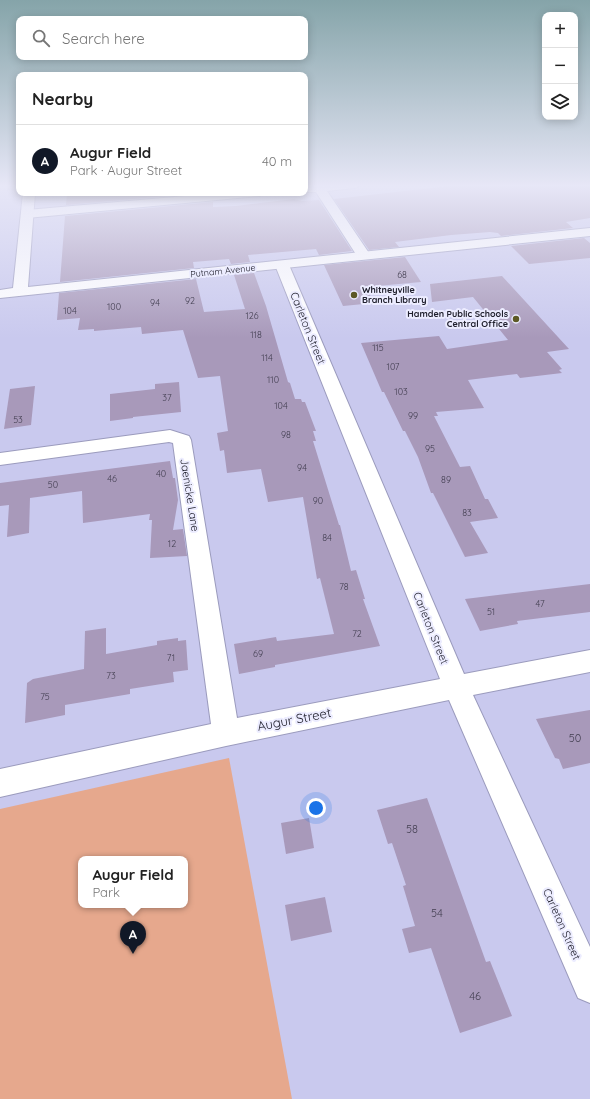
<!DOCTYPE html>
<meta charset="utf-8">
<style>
:root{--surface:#fff;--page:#f2f2f2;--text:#222;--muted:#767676;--line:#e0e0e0;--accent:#111827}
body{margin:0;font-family:Quicksand,sans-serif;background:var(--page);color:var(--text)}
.controls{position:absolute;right:12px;top:12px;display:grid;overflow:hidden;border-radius:8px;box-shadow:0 2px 10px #0003}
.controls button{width:36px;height:36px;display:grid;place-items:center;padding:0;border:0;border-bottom:1px solid var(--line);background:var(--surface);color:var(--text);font:20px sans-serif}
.you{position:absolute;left:316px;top:808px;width:14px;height:14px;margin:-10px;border:3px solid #fff;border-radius:50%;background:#1a73e8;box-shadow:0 0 0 6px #1a73e833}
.badge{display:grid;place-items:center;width:26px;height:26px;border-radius:50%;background:var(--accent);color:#fff;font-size:13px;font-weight:700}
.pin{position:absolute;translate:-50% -33px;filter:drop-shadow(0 1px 2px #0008)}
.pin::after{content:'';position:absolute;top:21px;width:14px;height:12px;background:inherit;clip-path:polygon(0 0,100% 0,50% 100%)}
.popup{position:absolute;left:78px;top:856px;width:110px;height:52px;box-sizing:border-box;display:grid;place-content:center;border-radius:8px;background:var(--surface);filter:drop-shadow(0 1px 3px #0005);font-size:13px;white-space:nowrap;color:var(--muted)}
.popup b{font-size:15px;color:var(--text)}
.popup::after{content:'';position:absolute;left:50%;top:100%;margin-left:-8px;border:8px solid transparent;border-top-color:var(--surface)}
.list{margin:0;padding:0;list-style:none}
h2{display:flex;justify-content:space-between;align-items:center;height:52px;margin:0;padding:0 16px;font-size:17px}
h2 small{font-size:13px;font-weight:400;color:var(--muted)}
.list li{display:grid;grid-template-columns:26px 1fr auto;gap:12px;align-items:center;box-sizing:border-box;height:72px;padding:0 16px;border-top:1px solid var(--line)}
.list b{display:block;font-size:15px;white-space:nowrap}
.list p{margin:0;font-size:13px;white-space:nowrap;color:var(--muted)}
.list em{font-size:13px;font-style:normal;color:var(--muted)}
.icon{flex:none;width:22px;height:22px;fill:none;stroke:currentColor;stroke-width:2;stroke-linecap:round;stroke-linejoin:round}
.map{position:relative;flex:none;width:590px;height:1099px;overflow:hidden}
.search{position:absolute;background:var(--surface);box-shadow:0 2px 10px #0003;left:16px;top:16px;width:292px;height:44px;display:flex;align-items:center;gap:10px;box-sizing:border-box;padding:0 14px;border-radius:8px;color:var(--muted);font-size:15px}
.panel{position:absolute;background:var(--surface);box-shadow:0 2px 10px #0003;left:16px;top:72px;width:292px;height:124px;border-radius:8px}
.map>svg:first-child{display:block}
.green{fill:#e6a88d;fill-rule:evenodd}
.building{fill:#a899ba}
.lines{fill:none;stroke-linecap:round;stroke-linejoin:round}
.street-casing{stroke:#9b9bbd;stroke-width:2}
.secondary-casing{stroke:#9b9bbd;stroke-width:2}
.street{fill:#fff;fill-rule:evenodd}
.secondary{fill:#fff;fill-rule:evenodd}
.poi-dot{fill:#5d5925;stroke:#ececff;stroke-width:1.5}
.labels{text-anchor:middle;stroke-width:4;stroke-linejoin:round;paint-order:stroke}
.far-street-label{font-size:9px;fill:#20202d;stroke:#ececff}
.number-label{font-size:9px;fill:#423e50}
.far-poi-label{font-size:9px;font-weight:bold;fill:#20202d;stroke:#ececff;text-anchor:start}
.street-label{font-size:11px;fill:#20202d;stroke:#ececff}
.near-number-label{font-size:11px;fill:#423e50}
.near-street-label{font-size:13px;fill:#20202d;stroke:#ececff}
</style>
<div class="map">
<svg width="590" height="1099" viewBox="0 0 590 1099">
<rect width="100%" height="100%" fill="#c9c9ee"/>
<path class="green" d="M 229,758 L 292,1099 L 0,1099 L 0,809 ZM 81,859 L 185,859 L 185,905 L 81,905 Z"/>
<g class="building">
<path d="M 458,185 L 590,185 L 590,218 L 566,222 L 573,228 L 501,236 L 498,233 L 490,232 L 451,235 L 395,242 L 399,247 L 369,250 L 334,199 Z"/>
<path d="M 67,193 L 203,193 L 66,205 Z"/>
<path d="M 294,199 L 302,201 L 319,200 L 352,251 L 319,255 L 316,249 L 248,255 L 250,262 L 231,264 L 229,259 L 193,262 L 194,268 L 60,282 L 65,216 L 213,202 L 213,207 L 236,206 Z"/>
<path d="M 584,238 L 590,243 L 590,258 L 529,264 L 511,246 Z"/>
<path d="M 405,257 L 421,282 L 366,287 L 374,303 L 343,306 L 324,265 Z"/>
<path d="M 254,273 L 266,306 L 288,382 L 290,383 L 295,399 L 301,399 L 302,402 L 305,402 L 316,431 L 313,431 L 316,441 L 313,441 L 339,525 L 340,525 L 351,571 L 356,570 L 365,599 L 363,599 L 380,646 L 275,665 L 275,667 L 239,674 L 234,644 L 276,637 L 277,641 L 334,634 L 320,578 L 317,579 L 303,497 L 268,502 L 261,469 L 227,473 L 224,450 L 220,451 L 217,433 L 228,431 L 220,376 L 198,378 L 183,330 L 142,334 L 141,327 L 94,331 L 94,329 L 78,330 L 80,318 L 57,320 L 59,293 L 196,279 L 204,312 L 245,309 L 234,275 Z"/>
<path d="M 502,276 L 569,349 L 547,352 L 562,369 L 559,370 L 562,373 L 520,378 L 517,374 L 468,380 L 484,408 L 436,412 L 438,416 L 434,416 L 460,467 L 470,466 L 485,499 L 488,499 L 498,518 L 470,522 L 488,553 L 465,557 L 433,493 L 431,493 L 418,457 L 405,431 L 403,431 L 384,392 L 382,392 L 361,343 L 439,336 L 447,349 L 508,340 L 473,297 L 432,302 L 430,284 Z"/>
<path d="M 179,382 L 181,412 L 133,417 L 133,418 L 110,421 L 110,394 L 155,389 L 155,384 Z"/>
<path d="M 35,386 L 31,425 L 4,429 L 10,389 Z"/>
<path d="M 170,461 L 173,478 L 175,478 L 178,500 L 173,530 L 183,529 L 187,556 L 150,558 L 152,520 L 149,520 L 150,514 L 83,523 L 82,491 L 30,498 L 29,533 L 7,537 L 9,505 L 0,506 L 0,483 Z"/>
<path d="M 590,584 L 590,612 L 517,621 L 518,624 L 480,631 L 465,599 Z"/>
<path d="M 106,628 L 106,654 L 157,645 L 157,641 L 178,638 L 178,641 L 186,640 L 188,670 L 173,672 L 174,682 L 130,689 L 130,694 L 65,705 L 65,715 L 25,723 L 27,683 L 33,679 L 84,669 L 85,631 Z"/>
<path d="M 590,710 L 590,763 L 563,769 L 559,759 L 555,758 L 536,719 Z"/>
<path d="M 427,798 L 486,962 L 490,961 L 512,1016 L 460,1033 L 431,948 L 409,953 L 402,929 L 415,926 L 403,886 L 406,885 L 392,843 L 388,844 L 377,810 Z"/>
<path d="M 309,818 L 314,848 L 286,854 L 281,823 Z"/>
<path d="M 325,897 L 332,932 L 291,941 L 285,905 Z"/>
</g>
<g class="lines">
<defs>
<g id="street">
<path d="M 311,185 L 359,185 L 358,187 L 354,188 L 327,191 L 371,256 L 369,259 L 359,259 L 316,192 L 305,192 L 305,186 Z"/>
<path d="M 220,193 L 265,193 L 259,196 L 27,218 L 21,214 L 27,210 Z"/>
<path d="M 282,261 L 287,262 L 289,265 L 464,674 L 590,650 L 590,672 L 473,695 L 590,947 L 590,1003 L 578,998 L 449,700 L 226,746 L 0,797 L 0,769 L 211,724 L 173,443 L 169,442 L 0,465 L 0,453 L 170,430 L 189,436 L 191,440 L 237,718 L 440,679 L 275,265 L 277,262 Z"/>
</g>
<path id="secondary" d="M 23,193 L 35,193 L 28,287 L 590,228 L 590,236 L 0,298 L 0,290 L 13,288 Z"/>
</defs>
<use href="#street" class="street-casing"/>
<use href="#secondary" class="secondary-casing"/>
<use href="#street" class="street"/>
<use href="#secondary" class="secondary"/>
</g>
<linearGradient id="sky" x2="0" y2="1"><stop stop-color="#85a4a9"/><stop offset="0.55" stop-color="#e7e7f7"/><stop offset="1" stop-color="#e7e7f7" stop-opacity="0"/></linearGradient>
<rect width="590" height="338" fill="url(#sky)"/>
<g class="poi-dot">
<circle cx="354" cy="295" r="4"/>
<circle cx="516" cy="319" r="4"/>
</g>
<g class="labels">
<g class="far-street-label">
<text transform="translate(223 271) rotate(-6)" y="3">Putnam Avenue</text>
</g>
<g class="number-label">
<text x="402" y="278">68</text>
<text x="190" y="304">92</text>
<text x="155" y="306">94</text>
<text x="114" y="310">100</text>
<text x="70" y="314">104</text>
<text x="252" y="319">126</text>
<text x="256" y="338">118</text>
<text x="378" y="351">115</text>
<text x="267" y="361">114</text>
<text x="393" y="370">107</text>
<text x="273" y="383">110</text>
<text x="401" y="395">103</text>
<text x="167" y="401">37</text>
<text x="281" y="409">104</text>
<text x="413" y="419">99</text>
<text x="18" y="423">53</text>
<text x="286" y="438">98</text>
<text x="430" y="452">95</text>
<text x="302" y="471">94</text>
<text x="161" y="477">40</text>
<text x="112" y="482">46</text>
<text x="446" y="483">89</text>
<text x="53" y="488">50</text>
<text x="318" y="504">90</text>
<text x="467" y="516">83</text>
<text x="327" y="541">84</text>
<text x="172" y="547">12</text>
<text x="344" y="590">78</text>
<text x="540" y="607">47</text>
<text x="491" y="615">51</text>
<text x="357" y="637">72</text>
<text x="258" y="657">69</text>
<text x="171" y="661">71</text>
<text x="111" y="679">73</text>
<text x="45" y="700">75</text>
</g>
<g class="far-poi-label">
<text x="362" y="293">Whitneyville<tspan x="362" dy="10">Branch Library</tspan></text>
<text x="508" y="317" text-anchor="end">Hamden Public Schools<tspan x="508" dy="10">Central Office</tspan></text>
</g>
<g class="street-label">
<text transform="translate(308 328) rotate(68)" y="4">Carleton Street</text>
<text transform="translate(190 495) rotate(81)" y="4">Jaenicke Lane</text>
<text transform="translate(431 628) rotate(68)" y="4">Carleton Street</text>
<text transform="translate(562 924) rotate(66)" y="4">Carleton Street</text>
</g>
<g class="near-number-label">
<text x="575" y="742">50</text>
<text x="412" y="833">58</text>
<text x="437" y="917">54</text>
<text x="475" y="1000">46</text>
</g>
<g class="near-street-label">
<text transform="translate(294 719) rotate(-11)" y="5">Augur Street</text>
</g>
</g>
</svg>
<div class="controls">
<button>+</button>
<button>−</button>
<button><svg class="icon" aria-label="layers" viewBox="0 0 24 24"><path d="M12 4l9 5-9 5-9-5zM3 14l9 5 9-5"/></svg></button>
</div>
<div class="you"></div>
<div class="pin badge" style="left:133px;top:954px">A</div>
<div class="popup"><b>Augur Field</b>Park</div>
<div class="search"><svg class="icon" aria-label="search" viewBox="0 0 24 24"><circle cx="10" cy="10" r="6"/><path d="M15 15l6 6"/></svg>Search here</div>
<section class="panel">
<h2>Nearby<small></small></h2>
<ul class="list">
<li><span class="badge">A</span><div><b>Augur Field</b><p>Park · Augur Street</p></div><em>40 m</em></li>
</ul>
</section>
</div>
